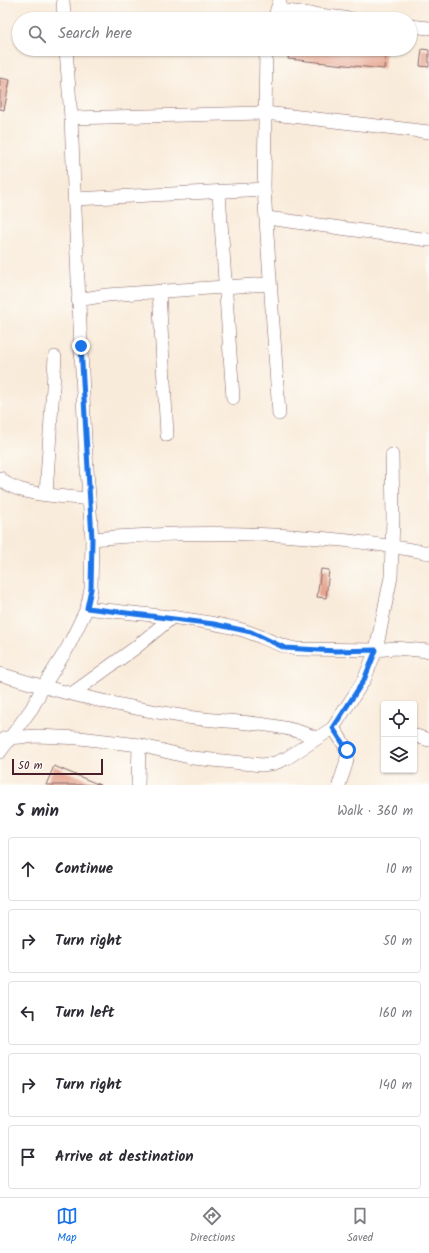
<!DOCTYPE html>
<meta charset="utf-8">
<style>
:root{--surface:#fff;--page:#f7f7f7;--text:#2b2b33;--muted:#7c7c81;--line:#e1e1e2;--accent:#1a73e8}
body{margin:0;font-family:Kalam,sans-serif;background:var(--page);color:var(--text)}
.controls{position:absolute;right:12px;bottom:12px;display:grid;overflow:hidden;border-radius:4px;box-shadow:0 1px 3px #0004}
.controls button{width:36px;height:36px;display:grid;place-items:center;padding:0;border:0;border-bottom:1px solid var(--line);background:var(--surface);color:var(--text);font:20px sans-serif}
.scale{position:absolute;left:12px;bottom:10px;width:91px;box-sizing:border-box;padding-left:4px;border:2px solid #4a1f2b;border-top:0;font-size:11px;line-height:14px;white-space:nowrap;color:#4a1f2b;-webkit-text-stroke:3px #fdfcf7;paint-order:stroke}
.stop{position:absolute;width:12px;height:12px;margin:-9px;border:3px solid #1a73e8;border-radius:50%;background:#fff}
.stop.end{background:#1a73e8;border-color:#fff;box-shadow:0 1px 4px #0008}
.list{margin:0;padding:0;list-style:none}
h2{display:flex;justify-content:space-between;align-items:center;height:52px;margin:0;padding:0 16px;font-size:17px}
h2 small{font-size:13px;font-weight:400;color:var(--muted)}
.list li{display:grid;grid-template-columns:26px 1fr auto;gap:12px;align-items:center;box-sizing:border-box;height:64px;margin:0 8px 8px;padding:0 8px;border:1px solid var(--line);border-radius:4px}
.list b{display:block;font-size:15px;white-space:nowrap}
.list em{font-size:13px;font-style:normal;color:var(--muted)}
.icon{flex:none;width:22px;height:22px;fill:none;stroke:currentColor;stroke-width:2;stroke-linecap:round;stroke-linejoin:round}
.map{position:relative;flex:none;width:429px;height:785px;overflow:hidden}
.search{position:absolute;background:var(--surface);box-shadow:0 1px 3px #0004;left:12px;right:12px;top:12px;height:44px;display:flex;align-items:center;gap:10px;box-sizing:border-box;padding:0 14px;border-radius:22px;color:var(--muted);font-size:15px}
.sheet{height:412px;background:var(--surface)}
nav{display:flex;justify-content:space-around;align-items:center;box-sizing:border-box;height:56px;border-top:1px solid var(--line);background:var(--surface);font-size:11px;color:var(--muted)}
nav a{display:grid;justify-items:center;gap:2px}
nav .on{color:var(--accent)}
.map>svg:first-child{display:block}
.building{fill:#e7a590}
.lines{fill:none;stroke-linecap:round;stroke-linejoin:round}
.street-casing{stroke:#876668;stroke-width:14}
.street{stroke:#fff;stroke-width:13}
.route{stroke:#1a73e8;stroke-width:5}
</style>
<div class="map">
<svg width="429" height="785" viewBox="0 0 429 785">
<rect width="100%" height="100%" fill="#fdfcf7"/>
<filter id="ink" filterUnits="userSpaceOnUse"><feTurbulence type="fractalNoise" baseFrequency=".025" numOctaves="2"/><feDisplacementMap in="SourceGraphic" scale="8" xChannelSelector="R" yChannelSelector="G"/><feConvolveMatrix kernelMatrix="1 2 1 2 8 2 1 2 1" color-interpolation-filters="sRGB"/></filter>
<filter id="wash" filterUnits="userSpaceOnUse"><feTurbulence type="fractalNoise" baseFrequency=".012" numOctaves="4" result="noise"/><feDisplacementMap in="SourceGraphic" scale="16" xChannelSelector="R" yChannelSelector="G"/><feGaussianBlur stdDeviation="0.9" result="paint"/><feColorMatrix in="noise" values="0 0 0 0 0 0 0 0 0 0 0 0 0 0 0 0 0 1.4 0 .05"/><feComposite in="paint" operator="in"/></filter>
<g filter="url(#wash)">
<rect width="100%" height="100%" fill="#f9ebda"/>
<g id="blocks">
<g class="building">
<path d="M 289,49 L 386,49 L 384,69 L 288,59 Z"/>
<path d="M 422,49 L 429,50 L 429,67 L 420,66 Z"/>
<path d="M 0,78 L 10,80 L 4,110 L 0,109 Z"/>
<path d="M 321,569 L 329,570 L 326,598 L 317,597 Z"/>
<path d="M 54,766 L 100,785 L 46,785 Z"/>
</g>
</g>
</g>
<g filter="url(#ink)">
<use href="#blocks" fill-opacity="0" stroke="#876668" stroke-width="1"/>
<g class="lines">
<defs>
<g id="street">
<path d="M 63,0 L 64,19"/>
<path d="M 278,10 L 352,19"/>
<path d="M 274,19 L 280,0"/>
<path d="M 410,26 L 429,28"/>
<path d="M 266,49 L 264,189 L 279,414"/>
<path d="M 71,118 L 265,113 L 429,132"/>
<path d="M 219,193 L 233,398"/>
<path d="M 75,199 L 264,189"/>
<path d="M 267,218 L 429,240"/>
<path d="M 159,291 L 167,435"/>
<path d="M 78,300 L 107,295 L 269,284"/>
<path d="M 0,478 C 15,496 66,496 89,499"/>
<path d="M 46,494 L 55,357"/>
<path d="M 92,539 C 201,529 321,532 429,553"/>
<path d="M 87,608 C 136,614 191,617 239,629 C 259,634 276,646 296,649 L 376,650 L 395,648 L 429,651"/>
<path d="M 0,674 C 61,693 124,707 187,717 C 227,723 281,721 316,738"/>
<path d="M 73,693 L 135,648 L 171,618"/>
<path d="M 333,728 C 353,755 349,754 339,785"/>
<path d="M 416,736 L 429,740"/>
<path d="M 5,738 L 38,736 L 80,738 L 139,745 L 193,758 L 262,765 L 275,763 L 287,758 L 333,728 L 364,680 L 376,650 L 391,577 L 393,518 L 392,455"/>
<path d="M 0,752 L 32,708 L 43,687 L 67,649 L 87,608 L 91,589 L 92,539 L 85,441 L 71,118 L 66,49"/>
<path d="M 138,785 L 139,745"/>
</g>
</defs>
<use href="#street" class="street-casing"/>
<use href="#street" class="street"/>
</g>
</g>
<g class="lines" filter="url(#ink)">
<path class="route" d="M 81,346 L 92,539 L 91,589 L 87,608 L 214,624 L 251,632 L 285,648 L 336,651 L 376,650 L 364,680 L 333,728 L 347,750"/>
</g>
</svg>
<div class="controls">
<button><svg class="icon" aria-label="locate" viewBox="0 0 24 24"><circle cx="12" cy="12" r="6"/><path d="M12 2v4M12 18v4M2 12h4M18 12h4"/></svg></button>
<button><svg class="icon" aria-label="layers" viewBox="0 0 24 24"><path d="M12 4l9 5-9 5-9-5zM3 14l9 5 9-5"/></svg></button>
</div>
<div class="scale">50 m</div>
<div class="stop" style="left:347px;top:750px"></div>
<div class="stop end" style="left:81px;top:346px"></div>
<div class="search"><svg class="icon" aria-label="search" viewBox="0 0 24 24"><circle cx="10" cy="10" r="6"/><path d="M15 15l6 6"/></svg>Search here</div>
</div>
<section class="sheet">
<h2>5 min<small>Walk · 360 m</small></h2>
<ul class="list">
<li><svg class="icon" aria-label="ahead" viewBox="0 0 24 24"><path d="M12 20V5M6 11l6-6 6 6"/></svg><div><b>Continue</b></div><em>10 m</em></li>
<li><svg class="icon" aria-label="right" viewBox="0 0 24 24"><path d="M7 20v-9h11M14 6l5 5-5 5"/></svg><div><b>Turn right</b></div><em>50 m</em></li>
<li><svg class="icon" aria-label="left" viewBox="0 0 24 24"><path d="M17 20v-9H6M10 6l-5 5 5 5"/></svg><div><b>Turn left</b></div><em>160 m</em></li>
<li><svg class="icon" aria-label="right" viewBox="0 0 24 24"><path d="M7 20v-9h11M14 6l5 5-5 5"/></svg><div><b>Turn right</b></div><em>140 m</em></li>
<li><svg class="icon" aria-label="arrive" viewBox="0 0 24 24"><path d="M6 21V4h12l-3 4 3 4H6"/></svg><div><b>Arrive at destination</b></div></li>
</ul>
</section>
<nav>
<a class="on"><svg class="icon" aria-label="map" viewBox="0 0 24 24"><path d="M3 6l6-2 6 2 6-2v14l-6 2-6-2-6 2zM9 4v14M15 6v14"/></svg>Map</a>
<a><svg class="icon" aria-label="directions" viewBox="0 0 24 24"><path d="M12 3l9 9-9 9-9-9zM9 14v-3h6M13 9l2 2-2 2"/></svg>Directions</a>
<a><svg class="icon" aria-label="saved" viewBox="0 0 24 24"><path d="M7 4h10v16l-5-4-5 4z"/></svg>Saved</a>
</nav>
